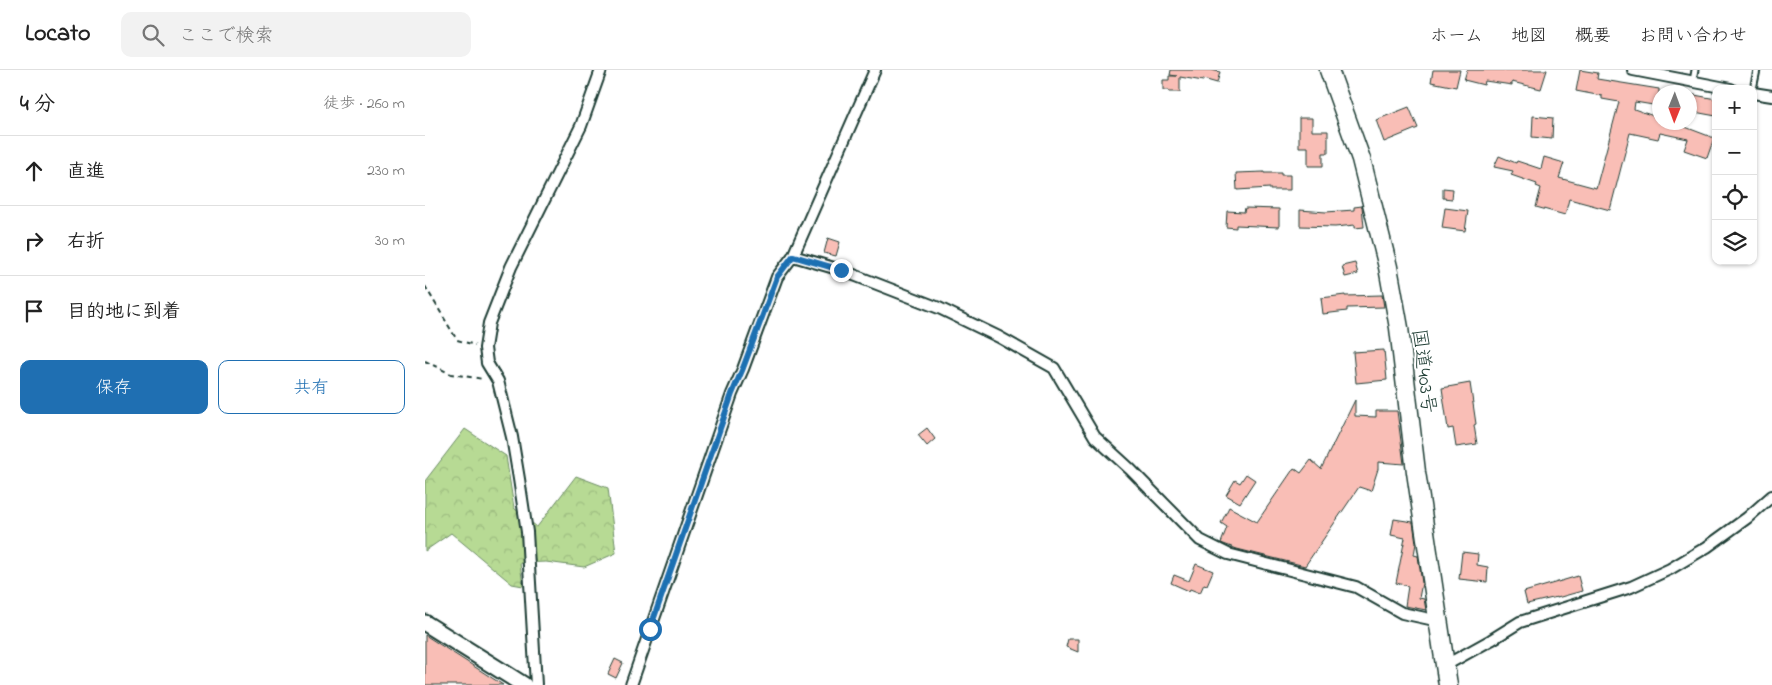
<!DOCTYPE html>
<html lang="ja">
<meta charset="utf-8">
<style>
:root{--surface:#fff;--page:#f2f2f2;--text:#222;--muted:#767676;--line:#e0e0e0;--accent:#1f6fb2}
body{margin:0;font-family:"Indie Flower","Klee One",sans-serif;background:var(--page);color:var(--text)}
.controls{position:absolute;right:15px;top:15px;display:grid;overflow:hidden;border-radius:10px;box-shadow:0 1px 4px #0004}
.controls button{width:45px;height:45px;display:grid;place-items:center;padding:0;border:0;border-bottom:1px solid var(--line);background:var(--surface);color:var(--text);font:25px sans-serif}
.compass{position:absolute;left:1227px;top:15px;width:45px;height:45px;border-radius:50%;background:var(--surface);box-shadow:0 1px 4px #0004;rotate:181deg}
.stop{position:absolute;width:15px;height:15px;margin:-11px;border:4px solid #1f6fb2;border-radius:50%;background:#fff}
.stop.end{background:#1f6fb2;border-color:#fff;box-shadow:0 1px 5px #0008}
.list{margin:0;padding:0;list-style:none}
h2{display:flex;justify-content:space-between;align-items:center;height:65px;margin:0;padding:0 20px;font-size:21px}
h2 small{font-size:16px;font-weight:400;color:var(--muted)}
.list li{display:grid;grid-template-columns:32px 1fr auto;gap:15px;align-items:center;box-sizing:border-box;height:70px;padding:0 20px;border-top:1px solid var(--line)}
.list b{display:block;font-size:19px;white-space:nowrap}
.list em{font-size:16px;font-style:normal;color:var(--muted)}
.actions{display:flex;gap:10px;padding:15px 20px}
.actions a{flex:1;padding:11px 0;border:1px solid var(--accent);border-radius:10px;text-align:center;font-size:18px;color:var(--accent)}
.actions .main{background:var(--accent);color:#fff}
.icon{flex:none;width:28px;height:28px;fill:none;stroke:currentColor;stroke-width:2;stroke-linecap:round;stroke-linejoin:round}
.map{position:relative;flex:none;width:1347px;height:615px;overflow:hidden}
header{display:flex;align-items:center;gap:30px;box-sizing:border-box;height:70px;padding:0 25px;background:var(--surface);border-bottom:1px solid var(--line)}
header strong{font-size:24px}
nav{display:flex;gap:28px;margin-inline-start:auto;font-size:18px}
.search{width:350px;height:45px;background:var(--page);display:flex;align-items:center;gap:12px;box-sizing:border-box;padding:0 18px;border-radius:10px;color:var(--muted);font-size:19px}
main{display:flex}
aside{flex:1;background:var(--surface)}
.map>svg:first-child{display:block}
.forest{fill:url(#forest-crowns);stroke:#6b8c64}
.building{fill:#f9beb6;stroke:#1f3d34}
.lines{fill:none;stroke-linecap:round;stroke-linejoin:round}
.lane-casing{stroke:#1f3d34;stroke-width:9}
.street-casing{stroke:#1f3d34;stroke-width:14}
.primary-casing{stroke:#1f3d34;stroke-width:19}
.highway-casing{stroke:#1f3d34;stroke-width:21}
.path{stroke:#1f3d34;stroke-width:2;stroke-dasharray:5 4;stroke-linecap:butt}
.lane{stroke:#fff;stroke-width:5}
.street{stroke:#fff;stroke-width:10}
.primary{stroke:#fff;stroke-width:15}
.highway{stroke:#fff;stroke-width:18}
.route{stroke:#1f6fb2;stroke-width:6}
.labels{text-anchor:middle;stroke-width:4;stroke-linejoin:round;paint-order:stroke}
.street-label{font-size:20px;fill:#1f3d34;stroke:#fff}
</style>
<header>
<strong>Locato</strong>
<div class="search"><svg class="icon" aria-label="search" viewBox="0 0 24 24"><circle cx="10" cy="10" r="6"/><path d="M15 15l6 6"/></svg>ここで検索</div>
<nav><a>ホーム</a><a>地図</a><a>概要</a><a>お問い合わせ</a></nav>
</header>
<main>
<aside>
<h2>4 分<small>徒歩 · 260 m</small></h2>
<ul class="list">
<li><svg class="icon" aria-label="ahead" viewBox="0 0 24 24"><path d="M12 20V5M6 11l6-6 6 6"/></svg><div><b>直進</b></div><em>230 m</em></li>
<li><svg class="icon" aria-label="right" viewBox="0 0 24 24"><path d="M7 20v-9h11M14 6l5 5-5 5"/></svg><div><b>右折</b></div><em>30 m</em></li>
<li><svg class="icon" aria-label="arrive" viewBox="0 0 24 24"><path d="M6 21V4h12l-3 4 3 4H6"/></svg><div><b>目的地に到着</b></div></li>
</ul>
<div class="actions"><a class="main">保存</a><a>共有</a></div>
</aside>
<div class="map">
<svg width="1347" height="615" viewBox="0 0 1347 615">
<defs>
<pattern id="forest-crowns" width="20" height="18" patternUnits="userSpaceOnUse" patternTransform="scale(1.25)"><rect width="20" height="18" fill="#b7da94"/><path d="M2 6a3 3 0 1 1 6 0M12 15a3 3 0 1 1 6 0" fill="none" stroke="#9dbc80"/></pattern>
</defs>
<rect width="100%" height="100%" fill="#fff"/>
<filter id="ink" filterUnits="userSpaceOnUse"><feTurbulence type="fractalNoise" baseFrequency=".02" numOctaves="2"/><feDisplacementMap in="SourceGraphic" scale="10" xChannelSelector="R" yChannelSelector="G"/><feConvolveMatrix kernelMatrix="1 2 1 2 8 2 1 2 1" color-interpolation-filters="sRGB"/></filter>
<g filter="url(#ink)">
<path class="forest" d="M 40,359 L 81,386 L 89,438 L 112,457 L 151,406 L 183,418 L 191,483 L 159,497 L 121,492 L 95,493 L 98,516 L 87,514 L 26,463 L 0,481 L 0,411 Z"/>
<g class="building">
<path d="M 746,0 L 786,0 L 795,2 L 792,13 L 778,9 L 778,11 L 755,7 L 755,22 L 744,22 L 744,20 L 738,20 L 738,10 L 744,10 L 744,6 L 752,6 L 745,5 Z"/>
<path d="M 1008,0 L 1035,0 L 1031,17 L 1006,12 Z"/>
<path d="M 1042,0 L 1122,0 L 1116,19 L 1087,12 L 1087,15 L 1060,11 L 1059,15 L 1039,10 Z"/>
<path d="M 1155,0 L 1173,3 L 1172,9 L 1234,19 L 1234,36 L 1210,32 L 1209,39 L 1234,48 L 1234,52 L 1247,52 L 1289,68 L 1282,88 L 1259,80 L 1263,69 L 1235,63 L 1233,69 L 1205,63 L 1185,140 L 1144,129 L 1140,145 L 1111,137 L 1116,118 L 1111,116 L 1112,114 L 1086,105 L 1088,101 L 1069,97 L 1074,86 L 1091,93 L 1092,91 L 1116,99 L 1119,87 L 1139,93 L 1134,108 L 1171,118 L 1194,32 L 1177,29 L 1177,26 L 1151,21 Z"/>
<path d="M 1264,24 L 1291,29 L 1291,46 L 1264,41 Z"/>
<path d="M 984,37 L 993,58 L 959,72 L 951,50 Z"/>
<path d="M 1108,46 L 1128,48 L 1127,69 L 1107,67 Z"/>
<path d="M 874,48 L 887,48 L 887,61 L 903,61 L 903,83 L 898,83 L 898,96 L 883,96 L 883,77 L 874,77 Z"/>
<path d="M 839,102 L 839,103 L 856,103 L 856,105 L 865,105 L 865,120 L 845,120 L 845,118 L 812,120 L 811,103 Z"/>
<path d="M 1018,118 L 1028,119 L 1027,129 L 1018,128 Z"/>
<path d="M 937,136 L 939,157 L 930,158 L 930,155 L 910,157 L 875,156 L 875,140 L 901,142 L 929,140 L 929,137 Z"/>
<path d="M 820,138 L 854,139 L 854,157 L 811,155 L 811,158 L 801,157 L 802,141 L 819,142 Z"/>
<path d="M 1020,138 L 1043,141 L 1040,161 L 1017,158 Z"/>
<path d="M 403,168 L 415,172 L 411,186 L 399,183 Z"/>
<path d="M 930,193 L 933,204 L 920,207 L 917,196 Z"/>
<path d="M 920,225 L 920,226 L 957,225 L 959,237 L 922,238 L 922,241 L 898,244 L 896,228 Z"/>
<path d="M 959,280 L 962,310 L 931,313 L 928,282 Z"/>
<path d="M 1045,313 L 1051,354 L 1049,355 L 1052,374 L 1031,377 L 1028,358 L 1023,359 L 1017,318 Z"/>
<path d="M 930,330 L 930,346 L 951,347 L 951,341 L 972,341 L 979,394 L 953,392 L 953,399 L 946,421 L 934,417 L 880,496 L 812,479 L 796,473 L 802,457 L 796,453 L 804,437 L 832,452 L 869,398 L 876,403 L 886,390 L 896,399 Z"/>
<path d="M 502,358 L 510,369 L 502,376 L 493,365 Z"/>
<path d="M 821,404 L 830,410 L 815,433 L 801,425 L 810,410 L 815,413 Z"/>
<path d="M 969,449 L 988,452 L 991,473 L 989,485 L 993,486 L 997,513 L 994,528 L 999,529 L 1001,540 L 980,536 L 983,516 L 971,513 L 980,468 L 966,465 Z"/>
<path d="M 1037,482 L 1053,484 L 1052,495 L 1063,497 L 1062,512 L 1034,509 Z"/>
<path d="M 771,494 L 788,501 L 782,515 L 779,514 L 775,523 L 765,519 L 764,521 L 746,513 L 749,505 L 764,511 Z"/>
<path d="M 1153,506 L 1157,521 L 1132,528 L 1132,527 L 1102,534 L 1099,522 Z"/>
<path d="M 0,565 L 78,615 L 0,615 Z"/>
<path d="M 643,569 L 653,569 L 653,582 L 641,577 Z"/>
<path d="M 190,589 L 198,593 L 191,608 L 183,604 Z"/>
</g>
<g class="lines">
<defs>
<g id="lane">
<path d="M 1268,11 L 1270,0"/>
<path d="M 1328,19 L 1332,0"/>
</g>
<g id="street">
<path d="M 1208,0 L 1306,19"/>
<path d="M 1328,23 L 1347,26"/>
<path d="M 368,186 L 416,200 L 514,238 L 574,267 L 629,298 L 670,367 L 705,399 L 775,470 L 803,484 L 931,517 L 977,543 L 1014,551"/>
<path d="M 1021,595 L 1066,570 L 1095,552 L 1206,517 L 1245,499 L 1282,477 L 1322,448 L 1347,426"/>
<path d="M 111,615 L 102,462 L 94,409 L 87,367 L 73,311 L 62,293 L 60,278 L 64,253 L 86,197 L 156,56 L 176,0"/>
<path d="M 206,615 L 307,324 L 318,299 L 352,207 L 368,186 L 450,0"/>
</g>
<path id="primary" d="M 0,553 L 99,615"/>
<path id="highway" d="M 904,0 L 936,89 L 963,197 L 974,258 L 991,402 L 1023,615"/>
</defs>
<use href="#lane" class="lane-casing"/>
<use href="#street" class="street-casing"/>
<use href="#primary" class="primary-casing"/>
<use href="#highway" class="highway-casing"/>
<g class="path">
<path d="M 0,216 L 32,270 L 50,275"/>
<path d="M 0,291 L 26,304 L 58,309"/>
</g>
<use href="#lane" class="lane"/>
<use href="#street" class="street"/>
<use href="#primary" class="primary"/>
<use href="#highway" class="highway"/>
</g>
</g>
<g class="lines" filter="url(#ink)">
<path class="route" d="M 225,559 L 307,324 L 318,298 L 352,207 L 368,186 L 416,200"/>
</g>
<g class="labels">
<g class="street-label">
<text transform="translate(1000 301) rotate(83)" y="7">国道403号</text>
</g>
</g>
</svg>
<div class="controls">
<button>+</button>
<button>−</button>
<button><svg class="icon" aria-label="locate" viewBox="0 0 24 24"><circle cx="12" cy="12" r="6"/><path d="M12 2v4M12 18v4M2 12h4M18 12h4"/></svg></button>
<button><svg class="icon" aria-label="layers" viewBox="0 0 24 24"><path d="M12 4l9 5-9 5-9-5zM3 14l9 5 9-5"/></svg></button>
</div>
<svg class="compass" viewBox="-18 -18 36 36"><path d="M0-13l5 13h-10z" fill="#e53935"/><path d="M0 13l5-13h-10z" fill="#767676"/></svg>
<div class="stop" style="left:225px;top:559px"></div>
<div class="stop end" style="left:416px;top:200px"></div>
</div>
</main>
